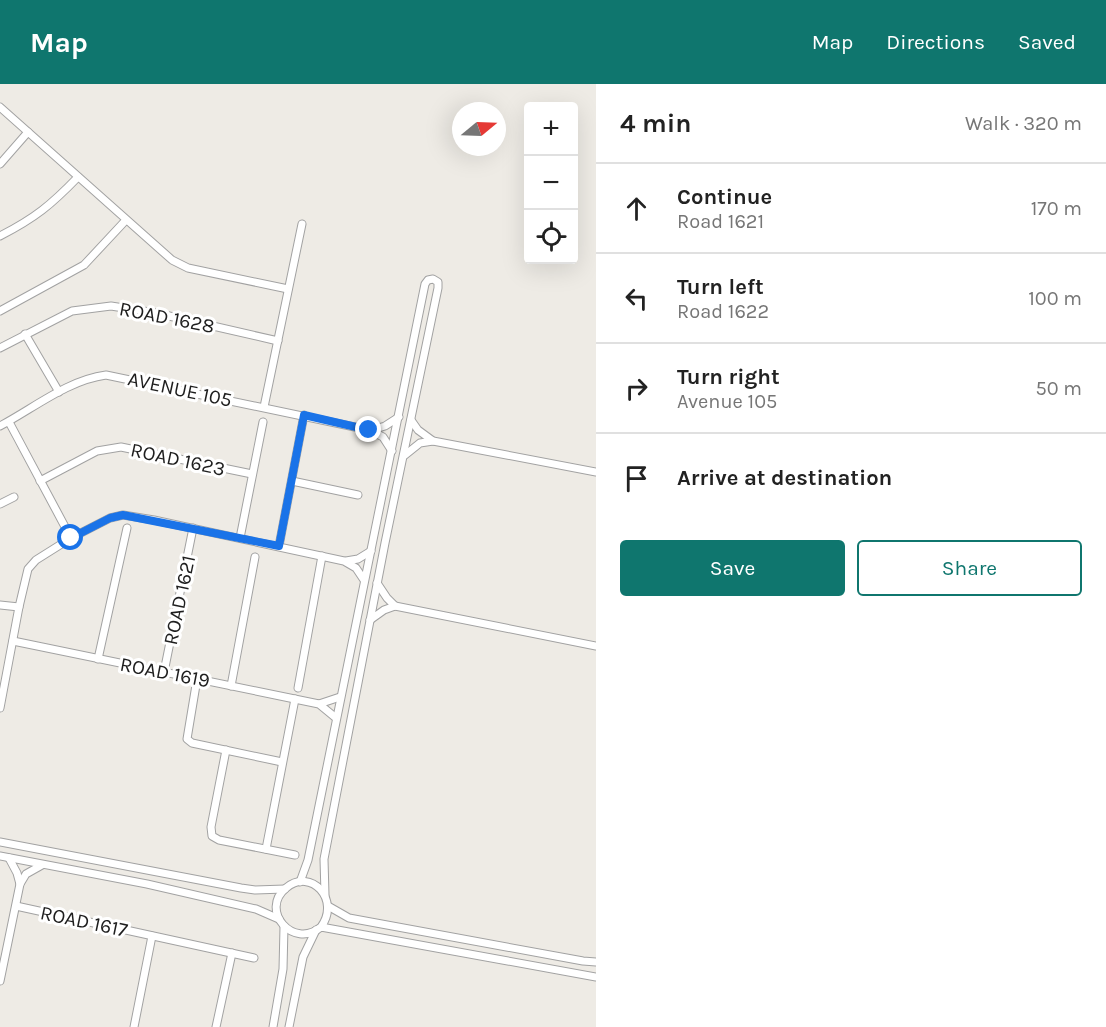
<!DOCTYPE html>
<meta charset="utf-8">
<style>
:root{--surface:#fff;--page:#f6f6f6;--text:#222;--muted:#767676;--line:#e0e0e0;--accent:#0f766e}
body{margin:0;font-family:Karla,sans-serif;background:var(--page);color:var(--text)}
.controls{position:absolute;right:18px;top:18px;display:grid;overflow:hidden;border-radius:6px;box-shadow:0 6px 24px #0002}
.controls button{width:54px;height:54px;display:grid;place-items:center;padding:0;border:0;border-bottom:2px solid var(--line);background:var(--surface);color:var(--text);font:30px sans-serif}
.compass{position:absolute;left:452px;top:18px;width:54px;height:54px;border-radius:50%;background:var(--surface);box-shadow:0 6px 24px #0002;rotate:71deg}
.stop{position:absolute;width:18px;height:18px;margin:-14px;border:4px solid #1a73e8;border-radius:50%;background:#fff}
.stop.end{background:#1a73e8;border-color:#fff;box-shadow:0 2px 6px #0008}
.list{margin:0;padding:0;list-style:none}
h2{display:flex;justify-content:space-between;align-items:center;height:78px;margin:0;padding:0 24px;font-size:26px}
h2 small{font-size:20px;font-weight:400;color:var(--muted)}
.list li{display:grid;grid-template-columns:39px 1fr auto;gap:18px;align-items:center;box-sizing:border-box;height:90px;padding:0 24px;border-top:2px solid var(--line)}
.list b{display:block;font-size:22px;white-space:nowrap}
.list p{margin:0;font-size:20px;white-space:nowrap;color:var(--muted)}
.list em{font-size:20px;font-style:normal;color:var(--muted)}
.actions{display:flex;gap:12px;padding:18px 24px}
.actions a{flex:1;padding:14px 0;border:2px solid var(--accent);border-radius:6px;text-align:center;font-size:21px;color:var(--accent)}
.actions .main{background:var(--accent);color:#fff}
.icon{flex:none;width:33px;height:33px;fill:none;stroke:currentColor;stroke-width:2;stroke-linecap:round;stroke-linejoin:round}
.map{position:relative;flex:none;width:596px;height:943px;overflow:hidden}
header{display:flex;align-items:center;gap:36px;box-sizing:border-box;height:84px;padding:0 30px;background:var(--accent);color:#fff}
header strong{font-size:28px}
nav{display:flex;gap:33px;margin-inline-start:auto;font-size:21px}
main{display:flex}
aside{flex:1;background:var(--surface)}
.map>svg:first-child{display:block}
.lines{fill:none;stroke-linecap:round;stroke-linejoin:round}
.street-casing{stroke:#a2a2a2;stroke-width:9}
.street{stroke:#fff;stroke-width:7}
.route{stroke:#1a73e8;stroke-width:8}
.labels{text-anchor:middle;stroke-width:6;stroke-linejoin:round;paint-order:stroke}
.street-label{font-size:20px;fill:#1e1e1e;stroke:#fff}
</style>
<header>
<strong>Map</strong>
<nav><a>Map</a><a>Directions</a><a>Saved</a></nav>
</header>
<main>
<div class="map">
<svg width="596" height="943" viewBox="0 0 596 943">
<rect width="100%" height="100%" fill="#eeebe5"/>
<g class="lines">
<defs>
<g id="street">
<path d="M 0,23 L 172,176 L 188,184 L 288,205"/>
<path d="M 0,80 L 28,48"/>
<path d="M 0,152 C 35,134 51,121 78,93"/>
<path d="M 0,227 L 84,181 L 126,136"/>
<path d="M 25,250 L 59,308"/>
<path d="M 0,264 L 72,227 L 111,222 L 156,229 L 278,257"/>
<path d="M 264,323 L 302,140"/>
<path d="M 411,336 L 418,346 L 433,357 L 596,388"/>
<path d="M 9,338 L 71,454"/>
<path d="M 0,342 C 34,324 68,296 106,291 L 369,346 L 383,353 L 392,367"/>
<path d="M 372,346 L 385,342 L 399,333"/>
<path d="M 405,371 L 420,359 L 433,357"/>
<path d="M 40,397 L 97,367 L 121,363 L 252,390"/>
<path d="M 292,397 L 358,411"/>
<path d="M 0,420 L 14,413"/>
<path d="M 240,454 L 263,338"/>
<path d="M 279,462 L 304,331"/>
<path d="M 346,477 L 358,475 L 371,467"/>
<path d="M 377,499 L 387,514 L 395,522"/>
<path d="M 0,521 L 19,523"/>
<path d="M 370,536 L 384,526 L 395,522 L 596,562"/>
<path d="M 13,557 L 319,620 L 336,634"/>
<path d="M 98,575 L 127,444"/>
<path d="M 164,588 L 193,444"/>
<path d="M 197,595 L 187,655 L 192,659 L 282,678"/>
<path d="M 231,602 L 255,473"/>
<path d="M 298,604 L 322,472"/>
<path d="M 319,620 L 340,613"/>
<path d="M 0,624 L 19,523 L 28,485 L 36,476 L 71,454 L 110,434 L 123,431 L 154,436 L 344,477 L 356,484 L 364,496"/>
<path d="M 226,666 L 211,743 L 212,752 L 219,756 L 295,771"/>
<path d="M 0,758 L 241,804 L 255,806 L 285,805"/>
<path d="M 266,765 L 295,615"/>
<path d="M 0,772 L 147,800 L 256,825 L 279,835"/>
<path d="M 9,774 L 17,789 L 20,800"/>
<path d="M 300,798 L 308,776 L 425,200 L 428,196 L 433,195 L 438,198 L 438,204 L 385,459 L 324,775 L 325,811"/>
<path d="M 16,822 L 254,874"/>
<path d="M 328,822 L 349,834 L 583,877 L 596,878"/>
<path d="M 321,843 C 341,816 311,783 286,804 C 259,826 293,866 321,843 L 596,893"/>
<path d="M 0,897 L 20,800 L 26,790 L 42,781"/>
<path d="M 134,943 L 152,852"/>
<path d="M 216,943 L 232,869"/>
<path d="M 273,943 L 283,885 L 284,843"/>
<path d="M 289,943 L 303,873 L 316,846"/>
</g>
</defs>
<use href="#street" class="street-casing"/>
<use href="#street" class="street"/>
</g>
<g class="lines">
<path class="route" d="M 71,454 L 110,434 L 123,431 L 279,462 L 304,331 L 369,346"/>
</g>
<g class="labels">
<g class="street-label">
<text transform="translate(167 233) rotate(11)" y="7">ROAD 1628</text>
<text transform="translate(180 305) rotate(12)" y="7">AVENUE 105</text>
<text transform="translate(178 375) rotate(12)" y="7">ROAD 1623</text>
<text transform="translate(179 516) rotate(-78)" y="7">ROAD 1621</text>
<text transform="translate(165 588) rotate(11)" y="7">ROAD 1619</text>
<text transform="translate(84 837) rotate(12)" y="7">ROAD 1617</text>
</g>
</g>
</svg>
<div class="controls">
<button>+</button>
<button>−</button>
<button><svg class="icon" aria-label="locate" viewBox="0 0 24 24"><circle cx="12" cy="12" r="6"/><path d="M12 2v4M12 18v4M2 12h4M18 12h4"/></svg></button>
</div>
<svg class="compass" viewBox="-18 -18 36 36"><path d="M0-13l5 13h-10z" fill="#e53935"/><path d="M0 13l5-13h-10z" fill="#767676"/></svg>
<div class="stop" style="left:71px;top:454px"></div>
<div class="stop end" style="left:369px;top:346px"></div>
</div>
<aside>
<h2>4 min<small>Walk · 320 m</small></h2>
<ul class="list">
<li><svg class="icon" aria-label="ahead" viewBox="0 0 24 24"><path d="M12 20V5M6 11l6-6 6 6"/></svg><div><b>Continue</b><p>Road 1621</p></div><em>170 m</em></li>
<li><svg class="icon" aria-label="left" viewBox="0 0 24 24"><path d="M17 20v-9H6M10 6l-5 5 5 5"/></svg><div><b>Turn left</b><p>Road 1622</p></div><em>100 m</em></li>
<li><svg class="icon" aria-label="right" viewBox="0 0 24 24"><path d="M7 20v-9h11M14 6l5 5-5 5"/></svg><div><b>Turn right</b><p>Avenue 105</p></div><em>50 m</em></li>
<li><svg class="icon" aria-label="arrive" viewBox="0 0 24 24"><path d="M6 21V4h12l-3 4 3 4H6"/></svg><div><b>Arrive at destination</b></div></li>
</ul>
<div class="actions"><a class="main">Save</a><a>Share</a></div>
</aside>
</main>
